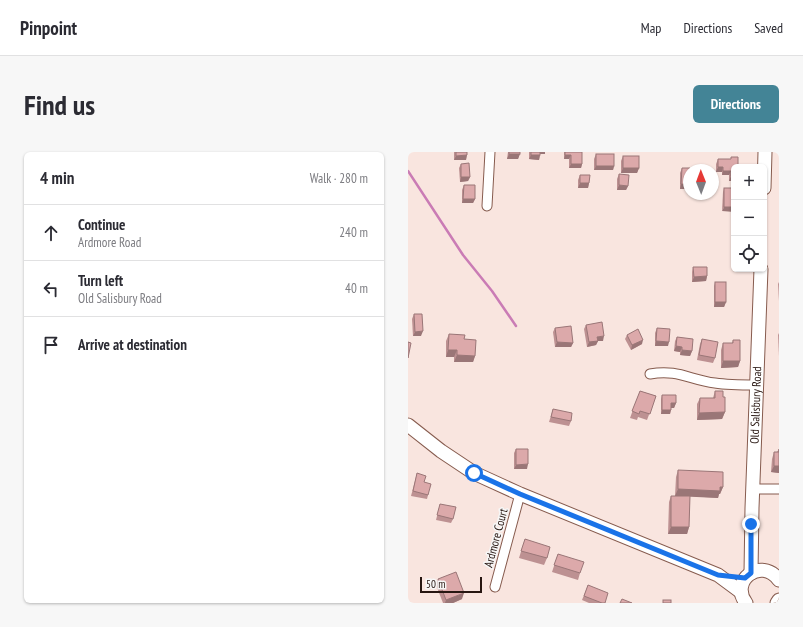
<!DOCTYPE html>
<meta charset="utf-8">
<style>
:root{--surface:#fff;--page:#f7f7f7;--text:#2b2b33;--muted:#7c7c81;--line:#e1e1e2;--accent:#438496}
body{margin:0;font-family:"PT Sans Narrow",sans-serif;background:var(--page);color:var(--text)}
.controls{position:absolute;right:12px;top:12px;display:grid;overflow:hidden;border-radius:6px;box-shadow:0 1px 3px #0004}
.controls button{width:36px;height:36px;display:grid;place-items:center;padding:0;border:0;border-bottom:1px solid var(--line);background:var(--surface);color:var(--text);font:20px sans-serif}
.compass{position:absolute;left:275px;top:12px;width:36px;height:36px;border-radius:50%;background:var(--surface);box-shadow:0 1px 3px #0004;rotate:359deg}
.scale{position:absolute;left:12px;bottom:10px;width:62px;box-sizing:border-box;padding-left:4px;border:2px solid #271611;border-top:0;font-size:11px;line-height:14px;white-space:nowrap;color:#271611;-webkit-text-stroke:3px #f7f7f7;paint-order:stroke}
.stop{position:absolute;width:12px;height:12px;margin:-9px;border:3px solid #1a73e8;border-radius:50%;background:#fff}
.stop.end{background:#1a73e8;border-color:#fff;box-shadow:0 1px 4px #0008}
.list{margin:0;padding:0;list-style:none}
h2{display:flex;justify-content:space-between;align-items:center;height:52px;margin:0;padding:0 16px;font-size:17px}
h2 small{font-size:13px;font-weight:400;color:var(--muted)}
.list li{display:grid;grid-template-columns:26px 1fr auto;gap:12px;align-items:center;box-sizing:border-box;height:56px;padding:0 16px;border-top:1px solid var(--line)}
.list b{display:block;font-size:15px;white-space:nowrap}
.list p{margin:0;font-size:13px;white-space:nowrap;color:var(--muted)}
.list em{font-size:13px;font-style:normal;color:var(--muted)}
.icon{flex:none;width:22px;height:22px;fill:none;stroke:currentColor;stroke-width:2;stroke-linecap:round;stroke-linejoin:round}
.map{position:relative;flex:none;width:371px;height:451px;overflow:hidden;border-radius:6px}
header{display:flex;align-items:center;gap:24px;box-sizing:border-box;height:56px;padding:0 20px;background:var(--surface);border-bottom:1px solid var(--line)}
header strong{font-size:19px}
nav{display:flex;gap:22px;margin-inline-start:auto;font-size:14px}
.intro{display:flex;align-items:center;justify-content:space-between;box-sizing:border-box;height:96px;padding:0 24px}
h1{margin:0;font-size:28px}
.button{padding:10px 18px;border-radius:6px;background:var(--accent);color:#fff;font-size:14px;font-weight:700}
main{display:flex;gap:24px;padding:0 24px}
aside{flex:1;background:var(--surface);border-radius:6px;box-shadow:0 1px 3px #0004}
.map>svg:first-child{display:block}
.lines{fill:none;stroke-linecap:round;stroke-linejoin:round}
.stream{stroke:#ca7cb5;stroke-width:2.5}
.street-casing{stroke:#865b4e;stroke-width:11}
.secondary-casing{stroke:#865b4e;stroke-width:15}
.street{stroke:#fff;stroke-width:9}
.secondary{stroke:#fff;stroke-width:13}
.wall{fill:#bd9192}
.shaded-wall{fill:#9a7677}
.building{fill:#dca9aa;stroke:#9a7677}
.route{stroke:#1a73e8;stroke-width:5}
.labels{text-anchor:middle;stroke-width:3;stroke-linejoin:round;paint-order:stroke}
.street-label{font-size:12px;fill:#271611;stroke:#f7f7f7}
</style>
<header>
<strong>Pinpoint</strong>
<nav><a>Map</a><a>Directions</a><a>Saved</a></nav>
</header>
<div class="intro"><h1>Find us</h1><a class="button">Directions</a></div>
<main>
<aside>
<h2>4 min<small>Walk · 280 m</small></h2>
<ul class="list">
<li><svg class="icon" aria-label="ahead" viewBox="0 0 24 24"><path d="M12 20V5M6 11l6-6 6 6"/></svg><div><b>Continue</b><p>Ardmore Road</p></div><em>240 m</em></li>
<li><svg class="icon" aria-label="left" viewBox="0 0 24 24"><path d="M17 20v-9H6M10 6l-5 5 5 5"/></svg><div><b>Turn left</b><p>Old Salisbury Road</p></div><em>40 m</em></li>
<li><svg class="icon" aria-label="arrive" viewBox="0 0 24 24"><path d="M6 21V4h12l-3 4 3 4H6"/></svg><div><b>Arrive at destination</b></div></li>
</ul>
</aside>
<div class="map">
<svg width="371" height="451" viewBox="0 0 371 451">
<rect width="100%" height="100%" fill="#f9e5df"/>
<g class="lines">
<path class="stream" d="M 0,19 L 55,103 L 84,139 L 108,174"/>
<defs>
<g id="street">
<path d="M 79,54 L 82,0"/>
<path d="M 242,222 C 270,217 282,228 307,231 C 320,233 335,233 348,233"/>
<path d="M 344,337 L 371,337"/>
<path d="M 87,435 L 112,342"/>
</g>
<g id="secondary">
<path d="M 356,36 L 357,0"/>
<path d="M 0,273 L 33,299 L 66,321 L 112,342 L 310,423 L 333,440"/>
<path id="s1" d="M 343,421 L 344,356 L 353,117"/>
<path d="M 338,451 C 321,429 353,404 371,428"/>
<path d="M 369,451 L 371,448"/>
</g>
</defs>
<use href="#street" class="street-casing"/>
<use href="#secondary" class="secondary-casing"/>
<use href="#street" class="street"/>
<use href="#secondary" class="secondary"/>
</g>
<g class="wall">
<path d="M 46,0 L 59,0 L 58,8 L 46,8 Z"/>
<path d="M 100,0 L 112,0 L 110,7 L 99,7 Z"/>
<path d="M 121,0 L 137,0 L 137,2 L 132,2 L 131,8 L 121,7 Z"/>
<path d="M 156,0 L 174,0 L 174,12 L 173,16 L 161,16 L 161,7 L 156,7 Z"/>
<path d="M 188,2 L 206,14 L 205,18 L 186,18 L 186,7 Z"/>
<path d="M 215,4 L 231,16 L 229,21 L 213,21 L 213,9 Z"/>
<path d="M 323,5 L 326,15 L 326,29 L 321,29 L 321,23 L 314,23 L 314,20 L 308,20 L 308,12 L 310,7 L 323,7 Z"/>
<path d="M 53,12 L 62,25 L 60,29 L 52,30 L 51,16 Z"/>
<path d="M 274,16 L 281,18 L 281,35 L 280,37 L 272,37 L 272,21 Z"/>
<path d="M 211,22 L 220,34 L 218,38 L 209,38 L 209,27 Z"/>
<path d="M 172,23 L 181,31 L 180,36 L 170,36 L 170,28 Z"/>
<path d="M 56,33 L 67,47 L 65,51 L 54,51 L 54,38 Z"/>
<path d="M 316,36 L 326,36 L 314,59 L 315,40 Z"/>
<path d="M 285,115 L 299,124 L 298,129 L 284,130 L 284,120 Z"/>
<path d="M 307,130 L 318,150 L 316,155 L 306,155 L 306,134 Z"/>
<path d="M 371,130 L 371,149 L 370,132 Z"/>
<path d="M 6,162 L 13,184 L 5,184 L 4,167 Z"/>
<path d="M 178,173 L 195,189 L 190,189 L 188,193 L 179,195 L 176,177 Z"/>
<path d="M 147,176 L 165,191 L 163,195 L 147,195 L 145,180 Z"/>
<path d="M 249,176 L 260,194 L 247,194 L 247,181 Z"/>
<path d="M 371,181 L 371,204 L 370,183 Z"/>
<path d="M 41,182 L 56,187 L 67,204 L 65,210 L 46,210 L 46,205 L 38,205 L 38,189 Z"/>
<path d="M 219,183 L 234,192 L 223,198 L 217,187 Z"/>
<path d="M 269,185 L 284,199 L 282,204 L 272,203 L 272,200 L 266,199 L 267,189 Z"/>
<path d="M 294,187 L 307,206 L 305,211 L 289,208 L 292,192 Z"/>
<path d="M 325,188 L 332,209 L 330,215 L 313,216 L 313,198 L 315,191 L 324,191 Z"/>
<path d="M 232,239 L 248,244 L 239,268 L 230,265 L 229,268 L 222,266 Z"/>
<path d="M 307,239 L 317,260 L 314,267 L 289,268 L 289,252 L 292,246 L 305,246 Z"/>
<path d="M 254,243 L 268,251 L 266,256 L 263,256 L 262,262 L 253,262 L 253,247 Z"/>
<path d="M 145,257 L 163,269 L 161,274 L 141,270 Z"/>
<path d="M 108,297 L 119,317 L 106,317 L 106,301 Z"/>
<path d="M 371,297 L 371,321 L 363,320 L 364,307 L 366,300 L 369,300 Z"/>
<path d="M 270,318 L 315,335 L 312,342 L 311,342 L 310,346 L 282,344 L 281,375 L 279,382 L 260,382 L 261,350 L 263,344 L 267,344 L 268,325 Z"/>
<path d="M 9,321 L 16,330 L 20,343 L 19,347 L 3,344 Z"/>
<path d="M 32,352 L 45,367 L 43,371 L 28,368 Z"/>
<path d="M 117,387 L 139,406 L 136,413 L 111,406 Z"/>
<path d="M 150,402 L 172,421 L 170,428 L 144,420 Z"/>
<path d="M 30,427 L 54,447 L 45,451 L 35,451 L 28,433 Z"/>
<path d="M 180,433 L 197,451 L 181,451 L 174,448 Z"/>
</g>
<g class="shaded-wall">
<rect x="131" y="0" width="6" height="2"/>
<path d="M 101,2 L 112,2 L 110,7 L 99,7 Z"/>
<path d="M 59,3 L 58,8 L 46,8 L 48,4 Z"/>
<path d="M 123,3 L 132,3 L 131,8 L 121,7 Z"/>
<path d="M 157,3 L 163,3 L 161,7 L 156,7 Z"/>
<path d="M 163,12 L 174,12 L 173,16 L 161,16 Z"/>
<path d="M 188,14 L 206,14 L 205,18 L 186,18 Z"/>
<path d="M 310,15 L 315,15 L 314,20 L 308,20 Z"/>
<path d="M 215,16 L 231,16 L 229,21 L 213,21 Z"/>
<path d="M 315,19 L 323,19 L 321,23 L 314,23 Z"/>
<path d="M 323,24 L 326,24 L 326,29 L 321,29 Z"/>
<path d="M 53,25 L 62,25 L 60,29 L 52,30 Z"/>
<path d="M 172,31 L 181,31 L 180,36 L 170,36 Z"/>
<path d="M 273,32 L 281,33 L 280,37 L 272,37 Z"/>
<path d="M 211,33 L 220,34 L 218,38 L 209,38 Z"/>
<path d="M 55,47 L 67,47 L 65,51 L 54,51 Z"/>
<path d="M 316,55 L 326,55 L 326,60 L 314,59 Z"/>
<path d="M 299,124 L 298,129 L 284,130 L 286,125 Z"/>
<path d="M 307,150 L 318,150 L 316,155 L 306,155 Z"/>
<path d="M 15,179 L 13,184 L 5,184 L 7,180 Z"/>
<path d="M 196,184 L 195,189 L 190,189 L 188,193 L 179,195 L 181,190 L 189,185 Z"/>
<path d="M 235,188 L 234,192 L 223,198 L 224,193 Z"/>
<path d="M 248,189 L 261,190 L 260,194 L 247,194 Z"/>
<path d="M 149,190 L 165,191 L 163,195 L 147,195 Z"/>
<path d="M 268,194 L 274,195 L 272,200 L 266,199 Z"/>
<path d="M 40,198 L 49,198 L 46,205 L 38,205 Z"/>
<path d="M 274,198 L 284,199 L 282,204 L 272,203 Z"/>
<path d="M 49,203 L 67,204 L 65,210 L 46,210 Z"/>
<path d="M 315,209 L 332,209 L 330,215 L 313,216 Z"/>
<path d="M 263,251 L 268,251 L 266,256 L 262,256 Z"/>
<path d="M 254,258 L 263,258 L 262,262 L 253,262 Z"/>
<path d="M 317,260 L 314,267 L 289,268 L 291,261 Z"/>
<path d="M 120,312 L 119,317 L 106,317 L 108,313 Z"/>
<path d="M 366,314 L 371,314 L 371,321 L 363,320 Z"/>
<path d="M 315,335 L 312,342 L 311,342 L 310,346 L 267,344 L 270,337 Z"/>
<path d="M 263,375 L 281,375 L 279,382 L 260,382 Z"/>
<path d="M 56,441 L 54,447 L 45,451 L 37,451 L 38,448 Z"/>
</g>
<g class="building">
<path d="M 48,0 L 59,0 L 59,3 L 48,4 Z"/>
<rect x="101" y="0" width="11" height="2"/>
<rect x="123" y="0" width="9" height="3"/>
<path d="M 157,0 L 174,0 L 174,12 L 163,12 L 163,3 L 157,3 Z"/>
<rect x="188" y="2" width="18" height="12"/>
<rect x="215" y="4" width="16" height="12"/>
<path d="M 323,5 L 330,5 L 330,15 L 326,15 L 326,24 L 323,24 L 323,19 L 315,19 L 315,15 L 310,15 L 310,7 L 323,7 Z"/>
<path d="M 61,11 L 62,25 L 53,25 L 53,12 Z"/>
<path d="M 274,16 L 282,16 L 282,18 L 281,18 L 281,33 L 273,32 Z"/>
<path d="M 211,22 L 221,23 L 220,34 L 211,33 Z"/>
<path d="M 172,23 L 182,23 L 181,31 L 172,31 Z"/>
<path d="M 56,33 L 67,33 L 67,47 L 55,47 Z"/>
<rect x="316" y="36" width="10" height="19"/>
<path d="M 285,115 L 299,115 L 299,124 L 286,125 Z"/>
<rect x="307" y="130" width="11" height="20"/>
<path d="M 6,162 L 14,162 L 15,179 L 7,180 Z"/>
<path d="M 194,170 L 196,184 L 189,185 L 190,189 L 181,190 L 178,173 Z"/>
<path d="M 163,174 L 165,191 L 149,190 L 147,176 Z"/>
<path d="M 249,176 L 262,177 L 261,190 L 248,189 Z"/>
<path d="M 230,177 L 235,188 L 224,193 L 219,183 Z"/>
<path d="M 41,182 L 57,183 L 56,187 L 68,188 L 67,204 L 49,203 L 49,198 L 40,198 Z"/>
<path d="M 269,185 L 285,187 L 284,199 L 274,198 L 274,195 L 268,194 Z"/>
<path d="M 294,187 L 310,190 L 307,206 L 291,203 Z"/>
<path d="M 325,188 L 332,188 L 332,209 L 315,209 L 315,191 L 325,191 Z"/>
<path d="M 0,190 L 3,191 L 0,206 Z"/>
<path d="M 232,239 L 248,244 L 242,262 L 232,259 L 231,262 L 224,259 Z"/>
<path d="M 307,239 L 315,239 L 315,245 L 317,245 L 317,260 L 291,261 L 292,246 L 307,246 Z"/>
<path d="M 254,243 L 268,243 L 268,251 L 263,251 L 263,258 L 254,258 Z"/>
<path d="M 145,257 L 164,261 L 163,269 L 143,265 Z"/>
<path d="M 108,297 L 120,297 L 120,312 L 108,313 Z"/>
<path d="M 371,297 L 371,314 L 366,314 L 366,300 L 371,300 Z"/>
<path d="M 270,318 L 315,320 L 315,335 L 312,335 L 312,339 L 270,337 Z"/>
<path d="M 9,321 L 18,324 L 16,330 L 23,332 L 20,343 L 5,339 Z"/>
<path d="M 263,344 L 282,344 L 281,375 L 263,375 Z"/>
<path d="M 32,352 L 48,355 L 45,367 L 29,363 Z"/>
<path d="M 117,387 L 142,395 L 139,406 L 113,399 Z"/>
<path d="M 150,402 L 176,410 L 172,421 L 146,413 Z"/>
<path d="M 48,420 L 56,441 L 38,448 L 30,427 Z"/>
<path d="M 180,433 L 200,441 L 197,451 L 194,451 L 176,444 Z"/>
<path d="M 214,447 L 224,451 L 212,451 Z"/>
<rect x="255" y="448" width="8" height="3"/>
</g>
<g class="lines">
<path class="route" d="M 66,321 L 112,342 L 310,423 L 337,426 L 343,421 L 343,372"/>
</g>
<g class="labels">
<g class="street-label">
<text dy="4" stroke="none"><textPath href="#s1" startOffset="168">Old Salisbury Road</textPath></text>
<text transform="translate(88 386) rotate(-75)" y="4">Ardmore Court</text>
</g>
</g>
</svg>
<div class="controls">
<button>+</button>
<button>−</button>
<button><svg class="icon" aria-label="locate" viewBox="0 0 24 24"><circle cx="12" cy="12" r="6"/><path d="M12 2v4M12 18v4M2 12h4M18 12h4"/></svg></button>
</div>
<svg class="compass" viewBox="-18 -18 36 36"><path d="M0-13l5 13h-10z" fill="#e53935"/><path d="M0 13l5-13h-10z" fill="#7c7c81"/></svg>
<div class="scale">50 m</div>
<div class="stop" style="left:66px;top:321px"></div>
<div class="stop end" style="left:343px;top:372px"></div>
</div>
</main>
